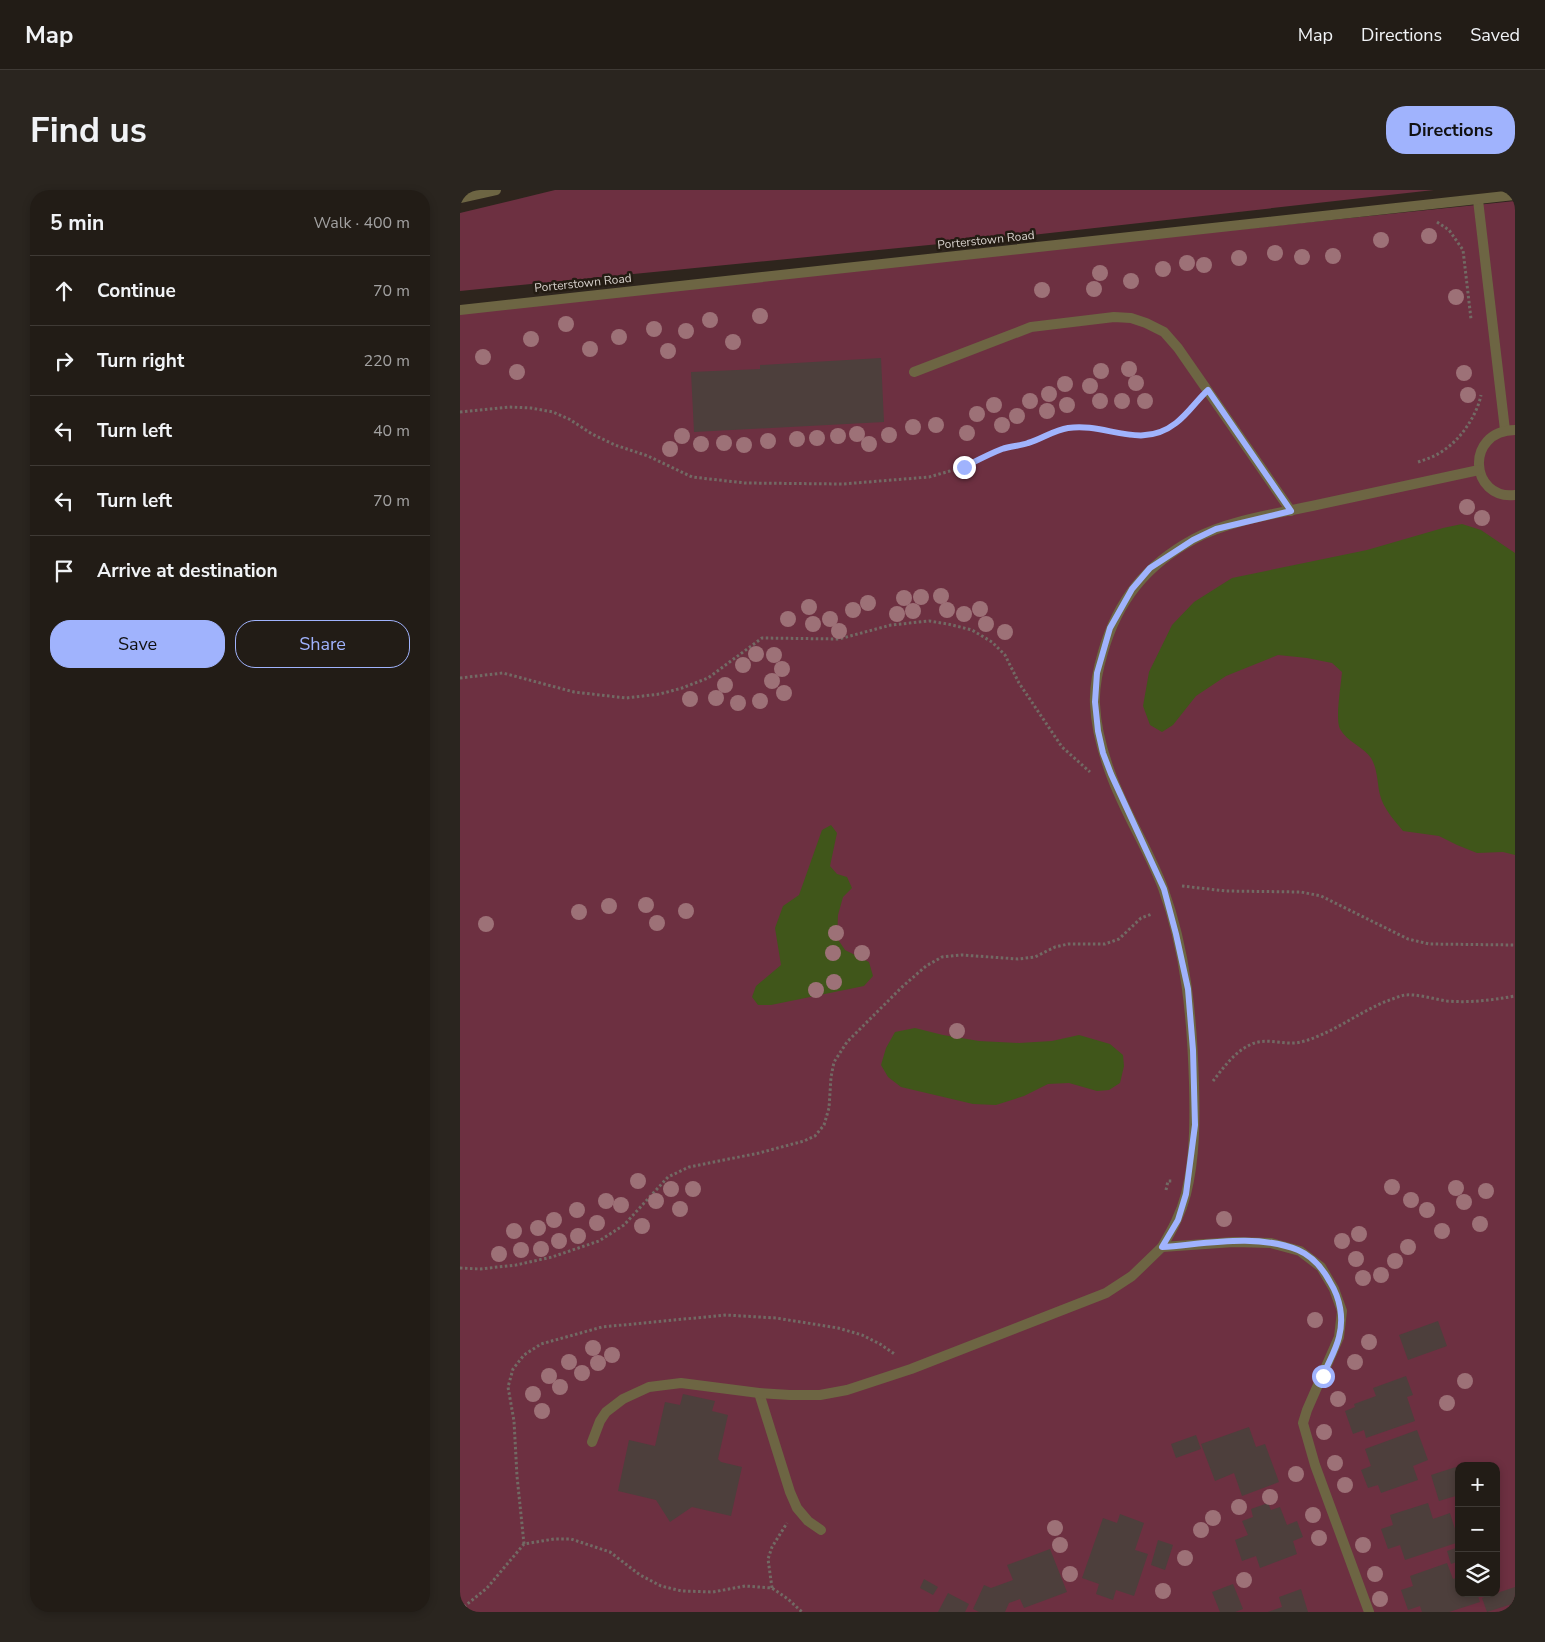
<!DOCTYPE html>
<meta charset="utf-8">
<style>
:root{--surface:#221c16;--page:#2a251f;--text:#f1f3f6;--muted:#a2a1a1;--line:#3f3a35;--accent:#a0b3fd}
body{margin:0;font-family:"Nunito Sans",sans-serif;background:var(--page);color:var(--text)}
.controls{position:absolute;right:15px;bottom:15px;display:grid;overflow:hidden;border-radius:10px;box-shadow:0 2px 8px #0003}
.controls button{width:45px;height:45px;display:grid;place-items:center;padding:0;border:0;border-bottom:1px solid var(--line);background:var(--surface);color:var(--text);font:25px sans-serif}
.stop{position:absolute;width:15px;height:15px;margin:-11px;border:4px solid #a0b3fd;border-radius:50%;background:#fff}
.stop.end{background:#a0b3fd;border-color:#fff;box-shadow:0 1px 5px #0008}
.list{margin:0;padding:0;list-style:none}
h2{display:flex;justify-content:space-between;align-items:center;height:65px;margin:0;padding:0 20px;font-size:21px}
h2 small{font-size:16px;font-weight:400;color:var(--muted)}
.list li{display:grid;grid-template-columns:32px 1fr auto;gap:15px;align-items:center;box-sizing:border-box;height:70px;padding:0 20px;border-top:1px solid var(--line)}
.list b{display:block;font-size:19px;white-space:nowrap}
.list em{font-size:16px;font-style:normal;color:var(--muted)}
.actions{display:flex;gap:10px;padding:15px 20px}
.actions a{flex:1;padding:11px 0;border:1px solid var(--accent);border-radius:20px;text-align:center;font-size:18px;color:var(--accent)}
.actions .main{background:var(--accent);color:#111}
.icon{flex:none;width:28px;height:28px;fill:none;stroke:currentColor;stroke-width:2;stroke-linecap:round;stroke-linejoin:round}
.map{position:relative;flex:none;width:1055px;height:1422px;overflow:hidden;border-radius:20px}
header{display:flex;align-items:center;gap:30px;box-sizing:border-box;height:70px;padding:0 25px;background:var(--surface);border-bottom:1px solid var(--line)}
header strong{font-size:24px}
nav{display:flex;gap:28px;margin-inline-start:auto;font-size:18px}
.intro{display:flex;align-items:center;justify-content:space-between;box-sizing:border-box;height:120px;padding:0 30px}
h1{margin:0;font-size:35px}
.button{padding:12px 22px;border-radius:20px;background:var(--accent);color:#111;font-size:18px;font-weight:700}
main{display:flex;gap:30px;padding:0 30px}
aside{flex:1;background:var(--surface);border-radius:20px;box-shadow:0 2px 8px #0003}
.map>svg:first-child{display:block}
.green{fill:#6d3041;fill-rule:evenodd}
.water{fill:#40561a}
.building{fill:#4d3f3c}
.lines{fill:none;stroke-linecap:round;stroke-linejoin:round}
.path{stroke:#726a64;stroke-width:3;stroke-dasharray:2.5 2.5;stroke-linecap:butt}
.service{stroke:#6d6543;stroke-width:10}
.minor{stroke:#6d6543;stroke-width:10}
.tertiary{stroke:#6d6543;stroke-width:10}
.tree{fill:#9d7177}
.route{stroke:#a0b3fd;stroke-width:6}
.labels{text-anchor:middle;stroke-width:5;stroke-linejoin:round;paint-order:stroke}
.street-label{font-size:12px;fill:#d8d2cd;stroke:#241c13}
</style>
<header>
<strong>Map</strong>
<nav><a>Map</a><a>Directions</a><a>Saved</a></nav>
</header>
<div class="intro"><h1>Find us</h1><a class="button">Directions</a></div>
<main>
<aside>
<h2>5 min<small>Walk · 400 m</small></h2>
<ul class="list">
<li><svg class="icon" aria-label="ahead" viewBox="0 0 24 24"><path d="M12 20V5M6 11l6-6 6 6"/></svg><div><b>Continue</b></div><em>70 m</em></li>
<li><svg class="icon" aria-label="right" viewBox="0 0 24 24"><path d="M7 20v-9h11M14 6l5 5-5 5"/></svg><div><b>Turn right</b></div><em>220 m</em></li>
<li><svg class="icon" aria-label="left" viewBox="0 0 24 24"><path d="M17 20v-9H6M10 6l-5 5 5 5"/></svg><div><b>Turn left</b></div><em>40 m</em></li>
<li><svg class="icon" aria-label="left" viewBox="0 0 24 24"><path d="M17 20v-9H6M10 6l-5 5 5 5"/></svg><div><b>Turn left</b></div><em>70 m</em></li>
<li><svg class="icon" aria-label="arrive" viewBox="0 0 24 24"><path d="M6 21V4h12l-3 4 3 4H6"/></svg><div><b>Arrive at destination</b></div></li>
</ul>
<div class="actions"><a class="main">Save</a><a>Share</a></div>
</aside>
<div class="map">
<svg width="1055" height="1422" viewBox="0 0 1055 1422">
<rect width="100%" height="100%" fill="#2e251d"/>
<g class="green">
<path d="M 95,0 L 974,0 L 572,45 L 0,101 L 0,23 Z"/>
<path d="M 1055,11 L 1055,1422 L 0,1422 L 0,120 ZM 999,1276 L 1036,1276 L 1036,1403 L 999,1403 Z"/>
</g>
<g class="water">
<path d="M 1002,334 L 1021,340 L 1055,363 L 1055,665 L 1043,662 L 1017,663 L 997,655 L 979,646 L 943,641 C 935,631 923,618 920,605 C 917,593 918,580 911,568 C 904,557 887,552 880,539 C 875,529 881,495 882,482 L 872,473 L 847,468 L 818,465 L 766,486 L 736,506 L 713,535 L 702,542 L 690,535 L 683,516 L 689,482 L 712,435 L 734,412 L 772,388 L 907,360 L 983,338 Z"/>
<path d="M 371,635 L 377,643 L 370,676 L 377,684 L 387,687 L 392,698 L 383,707 L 378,725 L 377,748 L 385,760 L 409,772 L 413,786 L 404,796 L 311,815 L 298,815 L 292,807 L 296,796 L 321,775 L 315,738 L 323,716 L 339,705 L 362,640 Z"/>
<path d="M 455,838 L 483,845 L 519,851 L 559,853 L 592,851 L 619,845 L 650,854 L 663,865 L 664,876 L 660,893 L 649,900 L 637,901 L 609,893 L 588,894 L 564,906 L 536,915 L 513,914 L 441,897 L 428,887 L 421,875 L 426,858 L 435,842 Z"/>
</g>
<g class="building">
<path d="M 421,168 L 424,232 L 234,242 L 231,182 L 300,179 L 300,175 Z"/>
<path d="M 978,1131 L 987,1156 L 948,1170 L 939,1145 Z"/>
<path d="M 946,1186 L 953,1205 L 947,1207 L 955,1231 L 906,1248 L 904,1240 L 893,1244 L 885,1221 L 895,1217 L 894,1214 L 916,1206 L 913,1198 Z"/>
<path d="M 223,1204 L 255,1211 L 252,1221 L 268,1225 L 258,1269 L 261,1272 L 282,1277 L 271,1326 L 232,1317 L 210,1332 L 196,1310 L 158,1301 L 169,1250 L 195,1256 L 205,1212 L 220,1215 Z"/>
<path d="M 789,1237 L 796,1257 L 805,1254 L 819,1292 L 782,1306 L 774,1283 L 755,1291 L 741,1254 Z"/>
<path d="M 957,1240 L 968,1270 L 953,1276 L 958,1290 L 921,1303 L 918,1295 L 908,1298 L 901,1280 L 911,1276 L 905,1259 Z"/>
<path d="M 736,1245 L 741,1259 L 716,1268 L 711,1254 Z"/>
<path d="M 996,1277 L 999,1284 L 999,1305 L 979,1311 L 971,1285 Z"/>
<path d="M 808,1313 L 811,1320 L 820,1317 L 827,1335 L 837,1331 L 843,1347 L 833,1351 L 837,1364 L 800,1378 L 796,1366 L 782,1371 L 775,1350 L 788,1345 L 782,1331 L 793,1327 L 791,1319 Z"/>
<path d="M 968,1313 L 973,1329 L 990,1323 L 999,1352 L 945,1370 L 940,1355 L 928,1359 L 921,1339 L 933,1335 L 930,1325 Z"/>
<path d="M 660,1324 L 684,1333 L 675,1360 L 688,1364 L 674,1406 L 656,1400 L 653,1410 L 636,1404 L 639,1394 L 622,1388 L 643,1328 L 657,1333 Z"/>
<path d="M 698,1350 L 713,1355 L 705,1380 L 691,1375 Z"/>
<path d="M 999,1357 L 999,1371 L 991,1374 L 987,1361 Z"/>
<path d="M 590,1359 L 607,1402 L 564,1418 L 560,1409 L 549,1413 L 545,1422 L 519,1422 L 513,1419 L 524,1395 L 531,1398 L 553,1390 L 547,1375 Z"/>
<path d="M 987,1373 L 993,1389 L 999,1387 L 999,1403 L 1017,1403 L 1020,1412 L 989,1422 L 962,1422 L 960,1416 L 948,1420 L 941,1400 L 953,1396 L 950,1386 Z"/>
<path d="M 464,1389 L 478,1397 L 473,1405 L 460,1398 Z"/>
<path d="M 773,1394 L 783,1419 L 775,1422 L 760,1422 L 752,1402 Z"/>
<path d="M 1055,1397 L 1055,1413 L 1027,1422 L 1022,1408 Z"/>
<path d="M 841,1399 L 848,1422 L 808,1422 L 822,1417 L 819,1407 Z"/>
<path d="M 488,1403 L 509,1414 L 505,1422 L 478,1422 Z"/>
</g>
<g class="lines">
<g class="path">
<path d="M 977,32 L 989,40 L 1003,60 L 1011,129"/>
<path d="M 0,222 L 49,217 L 71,218 L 93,222 L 109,229 L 132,244 L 155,255 L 188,266 L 232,287 L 285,293 L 383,294 L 469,287 L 504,277 L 543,259 L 569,253 L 606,238 L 616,237 L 643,239 L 668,246 L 689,245 L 702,241 L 716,233 L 735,212"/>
<path d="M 958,272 C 967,269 976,266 984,260 C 1001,249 1017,225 1021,205"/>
<path d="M 0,488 L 43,483 L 114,502 L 166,508 L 200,504 L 222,498 L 248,488 L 302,448 L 379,449 L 431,435 L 469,431 L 488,434 L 512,440 L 532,452 L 545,465 L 559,493 L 602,557 L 630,582"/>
<path d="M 722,696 L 766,701 L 841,702 L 861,706 L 948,749 L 969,754 L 1055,755"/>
<path d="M 753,891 C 764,877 775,861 792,854 C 807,847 825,856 841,852 C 872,844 897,823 927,811 C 933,809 939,806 945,805 C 959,804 973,809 987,811 C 1011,813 1032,810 1055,806"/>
<path d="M 706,1000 L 708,991 L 712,991"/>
<path d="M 0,1078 L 20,1079 L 56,1075 L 92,1067 L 139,1051 L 164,1035 L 208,987 L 229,977 L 299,963 L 344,951 L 355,946 L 364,935 L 369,918 L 371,887 L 374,872 L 387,852 L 442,797 L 466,776 L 482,767 L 502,765 L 558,769 L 575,767 L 595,757 L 608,754 L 645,754 L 659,749 L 681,728 L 692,724"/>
<path d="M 64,1354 L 57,1286 L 54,1231 L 48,1197 L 53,1179 L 64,1165 L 81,1154 L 142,1137 L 266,1125 L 316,1128 L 378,1138 L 402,1145 L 420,1154 L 436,1165"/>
<path d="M 312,1398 L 308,1369 L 312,1357 L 327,1333"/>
<path d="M 0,1420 L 27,1398 L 64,1354 L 94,1349 L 111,1349 L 150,1362 L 180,1385 L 201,1396 L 222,1401 L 253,1402 L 285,1396 L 312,1398 L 328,1409 L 342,1422"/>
</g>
<g class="service">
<path d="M 1018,10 L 1045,240"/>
<path d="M 454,182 L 571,137 L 654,127 L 671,128 L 686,133 L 704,142 L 718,158 L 831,321"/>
<path d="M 1055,240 C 1004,241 1010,310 1055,305"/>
<path d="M 702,1057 C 712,1040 721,1024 726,1004 C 735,968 735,930 734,893 C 732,827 726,761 703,698 C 688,658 664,622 650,582 C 642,560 636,538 635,514 C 634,496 638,479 643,462 C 658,410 686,375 734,349 C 767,331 815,324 852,316 C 907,304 963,292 1019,280"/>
<path d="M 299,1203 L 330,1302 L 337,1318 L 348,1331 L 361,1340"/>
<path d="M 132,1252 L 140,1231 L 146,1222 L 163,1209 L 189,1197 L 221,1193 L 299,1203 L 330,1205 L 360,1205 L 387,1200 L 451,1179 L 646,1103 L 672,1086 L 702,1057 L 774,1052 L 811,1053 L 840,1061 L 861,1077 L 874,1099 L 882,1121 L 879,1147 L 847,1220 L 843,1233 L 855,1275 L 909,1422"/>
</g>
<path class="minor" d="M 0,8 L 36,0"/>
<path class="tertiary" d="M 0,120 L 1055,5"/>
</g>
<g class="tree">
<circle cx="969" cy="46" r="8"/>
<circle cx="921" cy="50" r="8"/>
<circle cx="815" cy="63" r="8"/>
<circle cx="873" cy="66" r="8"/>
<circle cx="842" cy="67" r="8"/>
<circle cx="779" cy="68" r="8"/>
<circle cx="727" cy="73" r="8"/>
<circle cx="744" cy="75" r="8"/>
<circle cx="703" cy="79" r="8"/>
<circle cx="640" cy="83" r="8"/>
<circle cx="671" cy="91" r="8"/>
<circle cx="634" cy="99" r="8"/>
<circle cx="582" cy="100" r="8"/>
<circle cx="996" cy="107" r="8"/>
<circle cx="300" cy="126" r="8"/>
<circle cx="250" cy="130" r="8"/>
<circle cx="106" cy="134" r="8"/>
<circle cx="194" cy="139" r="8"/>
<circle cx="226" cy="141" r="8"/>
<circle cx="159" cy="147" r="8"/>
<circle cx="71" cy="149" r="8"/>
<circle cx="273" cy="152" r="8"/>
<circle cx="130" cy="159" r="8"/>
<circle cx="208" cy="161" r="8"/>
<circle cx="23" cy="167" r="8"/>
<circle cx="669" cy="179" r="8"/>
<circle cx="641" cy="181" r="8"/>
<circle cx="57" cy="182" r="8"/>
<circle cx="1004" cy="183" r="8"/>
<circle cx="676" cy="193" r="8"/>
<circle cx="605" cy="194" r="8"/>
<circle cx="630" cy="196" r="8"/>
<circle cx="589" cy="204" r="8"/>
<circle cx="1008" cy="205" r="8"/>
<circle cx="570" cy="211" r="8"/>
<circle cx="640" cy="211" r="8"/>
<circle cx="662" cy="211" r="8"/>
<circle cx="685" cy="211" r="8"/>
<circle cx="534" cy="215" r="8"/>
<circle cx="607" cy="215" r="8"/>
<circle cx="587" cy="221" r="8"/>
<circle cx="517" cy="224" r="8"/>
<circle cx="557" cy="226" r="8"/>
<circle cx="476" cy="235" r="8"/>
<circle cx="542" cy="235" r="8"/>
<circle cx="453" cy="237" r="8"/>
<circle cx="507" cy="243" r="8"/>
<circle cx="397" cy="244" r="8"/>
<circle cx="429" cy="245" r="8"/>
<circle cx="222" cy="246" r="8"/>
<circle cx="378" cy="246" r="8"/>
<circle cx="357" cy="248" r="8"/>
<circle cx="337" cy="249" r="8"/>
<circle cx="308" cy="251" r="8"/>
<circle cx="264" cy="253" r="8"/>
<circle cx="241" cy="254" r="8"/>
<circle cx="409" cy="254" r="8"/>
<circle cx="284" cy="255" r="8"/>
<circle cx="210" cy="259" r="8"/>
<circle cx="1007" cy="317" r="8"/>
<circle cx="1022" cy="328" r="8"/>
<circle cx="481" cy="406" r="8"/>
<circle cx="461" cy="407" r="8"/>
<circle cx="444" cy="408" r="8"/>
<circle cx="408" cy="413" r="8"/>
<circle cx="349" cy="417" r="8"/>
<circle cx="520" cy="419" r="8"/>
<circle cx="393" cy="420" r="8"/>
<circle cx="487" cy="420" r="8"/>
<circle cx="453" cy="421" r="8"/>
<circle cx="437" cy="424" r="8"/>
<circle cx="504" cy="424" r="8"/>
<circle cx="328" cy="429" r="8"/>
<circle cx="370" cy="429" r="8"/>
<circle cx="353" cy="434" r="8"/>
<circle cx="526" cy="434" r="8"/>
<circle cx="379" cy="441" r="8"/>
<circle cx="545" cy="442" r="8"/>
<circle cx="296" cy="464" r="8"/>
<circle cx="314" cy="465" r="8"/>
<circle cx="283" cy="475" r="8"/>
<circle cx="322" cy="479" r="8"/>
<circle cx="312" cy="491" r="8"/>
<circle cx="265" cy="495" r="8"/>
<circle cx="324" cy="503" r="8"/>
<circle cx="256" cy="508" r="8"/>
<circle cx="230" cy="509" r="8"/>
<circle cx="300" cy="511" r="8"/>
<circle cx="278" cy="513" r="8"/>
<circle cx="186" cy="715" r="8"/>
<circle cx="149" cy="716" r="8"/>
<circle cx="226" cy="721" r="8"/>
<circle cx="119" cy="722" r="8"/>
<circle cx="197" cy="733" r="8"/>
<circle cx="26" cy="734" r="8"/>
<circle cx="376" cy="743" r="8"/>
<circle cx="373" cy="763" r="8"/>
<circle cx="402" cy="763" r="8"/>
<circle cx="374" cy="792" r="8"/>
<circle cx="356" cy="800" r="8"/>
<circle cx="497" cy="841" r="8"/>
<circle cx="178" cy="991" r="8"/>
<circle cx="932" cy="997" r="8"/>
<circle cx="996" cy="998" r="8"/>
<circle cx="211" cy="999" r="8"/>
<circle cx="233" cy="999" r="8"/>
<circle cx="1026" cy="1001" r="8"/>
<circle cx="951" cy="1010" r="8"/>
<circle cx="146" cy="1011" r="8"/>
<circle cx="196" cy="1011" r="8"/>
<circle cx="1004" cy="1012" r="8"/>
<circle cx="161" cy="1015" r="8"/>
<circle cx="220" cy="1019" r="8"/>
<circle cx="117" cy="1020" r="8"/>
<circle cx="967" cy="1020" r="8"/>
<circle cx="764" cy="1029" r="8"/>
<circle cx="94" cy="1030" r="8"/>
<circle cx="137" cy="1033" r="8"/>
<circle cx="1020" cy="1034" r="8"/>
<circle cx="182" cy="1036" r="8"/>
<circle cx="78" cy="1038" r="8"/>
<circle cx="54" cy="1041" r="8"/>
<circle cx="982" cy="1041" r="8"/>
<circle cx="899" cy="1044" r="8"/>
<circle cx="118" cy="1046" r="8"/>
<circle cx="99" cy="1051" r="8"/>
<circle cx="882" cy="1051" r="8"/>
<circle cx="948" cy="1057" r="8"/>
<circle cx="81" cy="1059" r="8"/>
<circle cx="61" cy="1060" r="8"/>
<circle cx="39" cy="1064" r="8"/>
<circle cx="896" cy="1069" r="8"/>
<circle cx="935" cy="1071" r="8"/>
<circle cx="921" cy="1085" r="8"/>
<circle cx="903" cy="1088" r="8"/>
<circle cx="855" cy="1130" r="8"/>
<circle cx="909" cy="1152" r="8"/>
<circle cx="133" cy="1158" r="8"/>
<circle cx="152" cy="1165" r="8"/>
<circle cx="109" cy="1172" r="8"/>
<circle cx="895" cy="1172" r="8"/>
<circle cx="138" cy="1173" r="8"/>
<circle cx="122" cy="1183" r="8"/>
<circle cx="89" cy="1186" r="8"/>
<circle cx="1005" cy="1191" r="8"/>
<circle cx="100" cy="1197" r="8"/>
<circle cx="73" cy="1204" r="8"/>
<circle cx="878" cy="1209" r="8"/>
<circle cx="987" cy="1213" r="8"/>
<circle cx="82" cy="1221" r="8"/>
<circle cx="864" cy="1242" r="8"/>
<circle cx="875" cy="1273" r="8"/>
<circle cx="836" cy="1284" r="8"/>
<circle cx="885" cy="1295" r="8"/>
<circle cx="810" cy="1307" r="8"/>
<circle cx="779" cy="1317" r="8"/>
<circle cx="853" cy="1325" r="8"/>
<circle cx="753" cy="1328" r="8"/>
<circle cx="595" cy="1338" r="8"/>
<circle cx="741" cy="1340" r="8"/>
<circle cx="859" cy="1348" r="8"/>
<circle cx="600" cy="1355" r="8"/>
<circle cx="903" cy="1355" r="8"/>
<circle cx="725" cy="1368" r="8"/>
<circle cx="610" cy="1384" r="8"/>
<circle cx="915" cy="1384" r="8"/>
<circle cx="784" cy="1390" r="8"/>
<circle cx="703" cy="1401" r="8"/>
<circle cx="920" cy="1409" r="8"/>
</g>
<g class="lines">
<path class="route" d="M 504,277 C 516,271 529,264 542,259 C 551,256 560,256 568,253 C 582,249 594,240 608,238 C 646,232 680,261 716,233 C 728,224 737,210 748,200 L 831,321 L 756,339 L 733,350 L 690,378 L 672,399 L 650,438 L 637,483 L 635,512 L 638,541 L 643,563 L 651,584 L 704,699 L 716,744 L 728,799 L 733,860 L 735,935 L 726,1004 L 718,1030 L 702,1057 C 745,1054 796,1043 838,1060 C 852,1066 863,1079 870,1092 C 880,1108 884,1128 879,1147 C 876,1160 868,1173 863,1186"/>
</g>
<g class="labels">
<g class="street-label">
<text transform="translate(526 50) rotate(-6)" y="4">Porterstown Road</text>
<text transform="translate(123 93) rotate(-6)" y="4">Porterstown Road</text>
</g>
</g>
</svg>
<div class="controls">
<button>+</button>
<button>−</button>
<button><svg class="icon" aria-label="layers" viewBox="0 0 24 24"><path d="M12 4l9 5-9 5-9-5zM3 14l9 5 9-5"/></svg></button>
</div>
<div class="stop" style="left:863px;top:1186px"></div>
<div class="stop end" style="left:504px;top:277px"></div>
</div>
</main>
